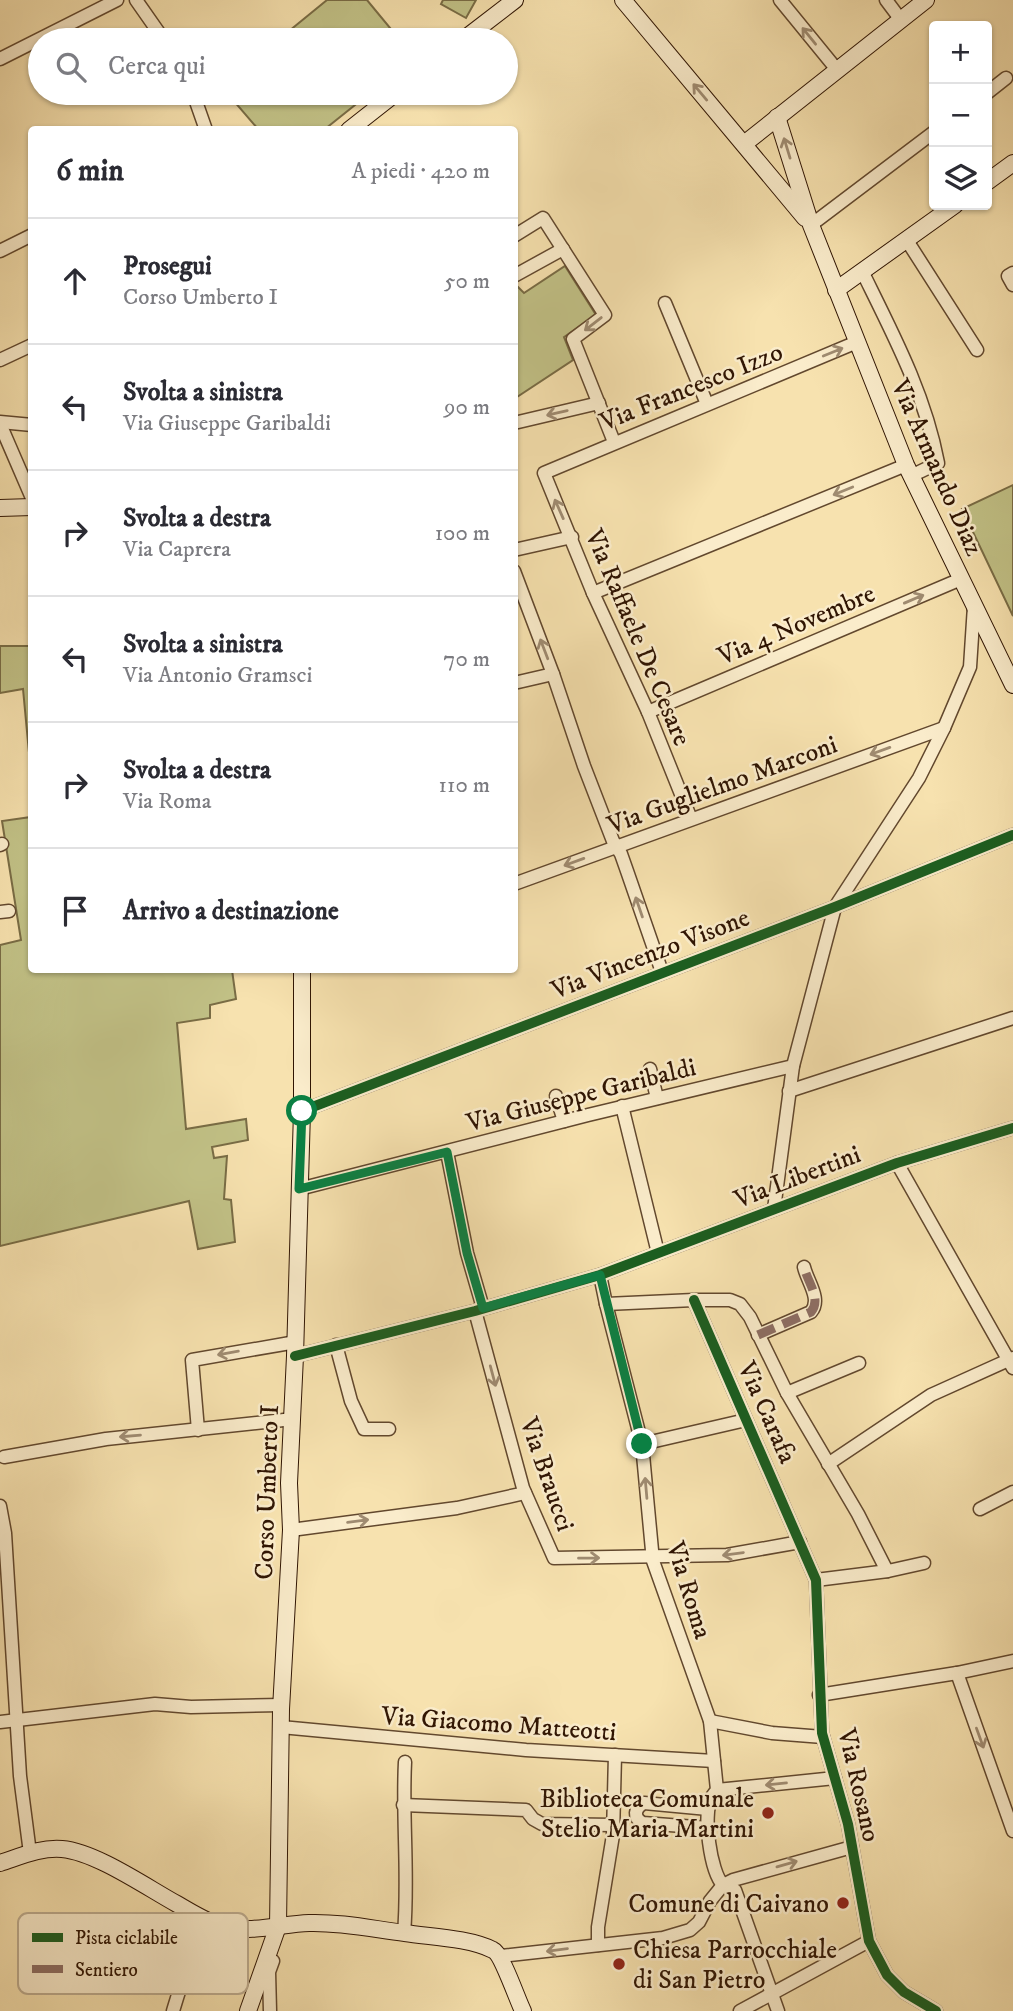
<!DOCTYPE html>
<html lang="it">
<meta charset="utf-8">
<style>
:root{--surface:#fff;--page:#f2f2f3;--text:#2b2b33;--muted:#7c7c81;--line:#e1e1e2}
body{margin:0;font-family:"IM FELL DW Pica",serif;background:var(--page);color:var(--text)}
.controls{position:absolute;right:21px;top:21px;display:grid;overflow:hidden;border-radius:7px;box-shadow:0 2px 5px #0004}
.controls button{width:63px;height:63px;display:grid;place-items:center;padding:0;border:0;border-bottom:2px solid var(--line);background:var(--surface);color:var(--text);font:35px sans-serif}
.stop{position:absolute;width:21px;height:21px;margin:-16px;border:5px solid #0b8043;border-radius:50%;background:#fff}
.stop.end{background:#0b8043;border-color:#fff;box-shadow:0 2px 7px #0008}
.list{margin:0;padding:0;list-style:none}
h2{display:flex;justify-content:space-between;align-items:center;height:91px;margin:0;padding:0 28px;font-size:30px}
h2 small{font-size:23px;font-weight:400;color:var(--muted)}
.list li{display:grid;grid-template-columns:46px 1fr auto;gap:21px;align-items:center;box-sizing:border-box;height:126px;padding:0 28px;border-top:2px solid var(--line)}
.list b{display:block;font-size:26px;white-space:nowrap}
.list p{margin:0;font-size:23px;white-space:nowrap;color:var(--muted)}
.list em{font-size:23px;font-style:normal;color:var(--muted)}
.icon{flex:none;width:38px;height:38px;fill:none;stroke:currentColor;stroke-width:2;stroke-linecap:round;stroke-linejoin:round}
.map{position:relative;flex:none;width:1013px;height:2011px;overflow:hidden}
.search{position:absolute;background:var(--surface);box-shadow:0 2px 5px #0004;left:28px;top:28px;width:490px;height:77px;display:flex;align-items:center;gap:18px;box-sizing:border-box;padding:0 24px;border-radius:38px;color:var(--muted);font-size:26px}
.panel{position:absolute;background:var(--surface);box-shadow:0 2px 5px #0004;left:28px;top:126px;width:490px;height:847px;border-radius:7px}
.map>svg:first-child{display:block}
.green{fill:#c2c287;stroke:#796c45;stroke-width:2}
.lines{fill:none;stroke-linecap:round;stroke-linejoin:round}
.street-casing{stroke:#62482e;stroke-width:15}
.secondary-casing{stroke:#301503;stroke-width:18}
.street{stroke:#faeccb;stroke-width:12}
.secondary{stroke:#faeccb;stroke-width:16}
.quiet{stroke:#8d6e63;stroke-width:9;stroke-dasharray:18 9;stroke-linecap:butt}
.cycleway-casing{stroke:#faeccb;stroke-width:15}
.cycleway{stroke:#1b5e20;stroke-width:10}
.oneway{stroke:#9f8b71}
.route{stroke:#0b8043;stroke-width:9}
.poi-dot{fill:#8f2418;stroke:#faeccb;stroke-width:2.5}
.labels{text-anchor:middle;stroke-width:5;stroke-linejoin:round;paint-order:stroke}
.street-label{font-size:26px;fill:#301503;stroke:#faeccb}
.poi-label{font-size:26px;fill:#301503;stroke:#faeccb;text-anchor:end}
.key{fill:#faeccb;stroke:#bdac8f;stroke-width:2}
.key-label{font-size:19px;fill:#301503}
</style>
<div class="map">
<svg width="1013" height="2011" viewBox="0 0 1013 2011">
<rect width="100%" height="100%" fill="#f7e2af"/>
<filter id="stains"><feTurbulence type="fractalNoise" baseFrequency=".00286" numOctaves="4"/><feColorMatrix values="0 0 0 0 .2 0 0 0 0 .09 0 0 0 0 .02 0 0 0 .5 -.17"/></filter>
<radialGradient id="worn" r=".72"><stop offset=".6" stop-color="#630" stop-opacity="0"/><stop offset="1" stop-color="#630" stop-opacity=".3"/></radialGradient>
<g class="green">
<path d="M 327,0 L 367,0 L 400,40 L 278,40 Z"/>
<path d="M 443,0 L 476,0 L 466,18 L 441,4 Z"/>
<path d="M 227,93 L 370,93 L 325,129 L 258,129 Z"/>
<path d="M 565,266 L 596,315 L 564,337 L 573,360 L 517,397 L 514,394 L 514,286 L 517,286 L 524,293 Z"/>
<path d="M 1013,485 L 1013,616 L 962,509 Z"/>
<path d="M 0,646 L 31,646 L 31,774 L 23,689 L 0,693 Z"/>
<path d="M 31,817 L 32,970 L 157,970 L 158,972 L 180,970 L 232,970 L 236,999 L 210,1005 L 210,1018 L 177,1023 L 186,1129 L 246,1119 L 248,1140 L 212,1147 L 214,1158 L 227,1156 L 224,1199 L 231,1200 L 235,1242 L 198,1249 L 189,1201 L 0,1246 L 0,945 L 21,940 L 2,821 Z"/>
</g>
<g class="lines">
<defs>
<g id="street">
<path d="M 136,0 L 164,40"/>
<path d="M 780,0 L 838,71"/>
<path d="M 886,0 L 901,20"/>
<path d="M 0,59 L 117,0"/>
<path d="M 193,93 L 206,130"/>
<path d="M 987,93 L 1006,78"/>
<path d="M 811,225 L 934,132"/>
<path d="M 514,236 L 543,218 L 605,315 L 573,339 L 614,442"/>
<path d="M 906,239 L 977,350"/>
<path d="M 0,251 L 32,235"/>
<path d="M 862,271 C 893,334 925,394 938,463 L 911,476"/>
<path d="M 1013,273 L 1008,276 L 1013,285"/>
<path d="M 514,276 L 563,249"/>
<path d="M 665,303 L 707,404"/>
<path d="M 0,360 L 32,345"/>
<path d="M 0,422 L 32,425"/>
<path d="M 514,423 L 599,403"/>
<path d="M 0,424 L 32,498"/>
<path d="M 514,550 L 572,537"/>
<path d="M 514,571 L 553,674 L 584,766 L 613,841 L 621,854 L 627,871 L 662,972"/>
<path d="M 593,593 L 906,465"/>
<path d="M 514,683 L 553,674"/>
<path d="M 648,712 L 961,579"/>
<path d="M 691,819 L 648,712 L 593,593 L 544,473 L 857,342"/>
<path d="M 0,845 L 2,844"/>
<path d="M 514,884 L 944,728"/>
<path d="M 0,912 L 9,911"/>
<path d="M 650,1069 L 657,1098"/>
<path d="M 789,1091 L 1013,1018"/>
<path d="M 556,1096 L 564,1121"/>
<path d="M 622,1106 L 658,1253"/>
<path d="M 302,1111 L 835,907 L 1013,835"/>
<path d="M 447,1152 L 467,1253 L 483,1308"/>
<path d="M 897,1163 L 1013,1368"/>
<path d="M 299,1189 L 588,1115 L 793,1066"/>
<path d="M 774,1209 L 793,1066 L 835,907 L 919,778 L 944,728 L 970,667 L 974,606"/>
<path d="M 600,1275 L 606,1304 L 694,1300 L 730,1300 L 740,1304 L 750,1317 L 787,1393 L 858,1514 L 887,1571"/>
<path d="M 694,1300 L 816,1580 L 822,1733 L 848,1824 L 869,1941 L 887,1975 L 904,1992 L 936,2011"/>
<path d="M 606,1304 L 642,1444 L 653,1561 L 710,1721 L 717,1790 C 715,1793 712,1795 711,1799 C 703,1815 710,1871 723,1885"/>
<path d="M 475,1311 L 523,1488 L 554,1558 L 727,1555 L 800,1542"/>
<path d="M 758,1335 L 811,1312 C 822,1299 807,1281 804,1267"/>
<path d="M 336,1345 L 351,1401 L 364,1429 L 389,1429"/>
<path d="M 295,1356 L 475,1311 L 600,1275 L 897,1163 L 1013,1128"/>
<path d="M 787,1393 L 859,1363"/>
<path d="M 198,1430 L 192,1360 L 296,1342"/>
<path d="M 642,1444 L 746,1420"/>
<path d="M 4,1457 L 106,1439 L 293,1419"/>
<path d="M 828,1464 L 931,1395 L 1013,1358"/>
<path d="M 0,1506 L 5,1533 L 20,1776 L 30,1853"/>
<path d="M 980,1509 L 1013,1492"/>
<path d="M 291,1530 L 457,1508 L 525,1493"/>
<path d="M 816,1580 L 888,1571 L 924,1563"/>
<path d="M 957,1673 L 1013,1831"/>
<path d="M 819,1695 L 957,1673 L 1013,1661"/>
<path d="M 710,1721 L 772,1733 L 823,1737"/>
<path d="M 0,1722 L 155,1704 L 191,1707 L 281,1705"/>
<path d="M 281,1727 L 526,1750 L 714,1761"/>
<path d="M 717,1790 L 835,1778"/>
<path d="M 403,1805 L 526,1810 L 533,1819 L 542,1824 L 613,1825"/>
<path d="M 708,1809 L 644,1803 C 634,1808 633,1818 643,1823 L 709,1828"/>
<path d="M 723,1885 L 735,1890 L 778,2011"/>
<path d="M 404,1933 C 409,1876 402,1819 405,1762"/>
<path d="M 598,1945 L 598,1927 L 613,1835 L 615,1755"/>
<path d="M 501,1956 L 663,1938 L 690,1930 L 699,1922 L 710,1901 L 723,1885 L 733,1880 L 852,1847"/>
<path d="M 173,2011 C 185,1972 189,1952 224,1927"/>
<path d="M 270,2011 L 269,1972 L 273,1961"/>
<path d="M 740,2011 L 869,1941"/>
</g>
<g id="secondary">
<path d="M 623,0 L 805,218"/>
<path d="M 463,40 L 515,0"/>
<path d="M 777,117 L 811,225 L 906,465 L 1013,685"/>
<path d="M 349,130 L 396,93"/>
<path d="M 744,144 L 926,0"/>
<path d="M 987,182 L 1013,163"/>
<path d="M 836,290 L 955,205"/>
<path d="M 0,508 L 32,507"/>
<path d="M 0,1863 C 19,1857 41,1847 62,1849 C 96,1852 146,1887 177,1904 C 191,1912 208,1923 224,1927 C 252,1933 282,1924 309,1923 C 341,1922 373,1929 405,1933 C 431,1937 469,1938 493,1950 C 502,1954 517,1999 523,2011"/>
<path d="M 248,2011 L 278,1926 L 281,1709 L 291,1530 L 289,1483 L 295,1356 L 302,1111 L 302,970"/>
</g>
</defs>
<use href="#street" class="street-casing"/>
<use href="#secondary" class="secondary-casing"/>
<use href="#street" class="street"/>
<use href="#secondary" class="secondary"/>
<path class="quiet" d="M 758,1335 L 811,1312 C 822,1299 807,1281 804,1267"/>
<defs>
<g id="cycleway">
<path d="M 302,1111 L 835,907 L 1013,835"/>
<path d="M 694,1300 L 816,1580 L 822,1733 L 848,1824 L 869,1941 L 887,1975 L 904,1992 L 936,2011"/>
<path d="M 295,1356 L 475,1311 L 600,1275 L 897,1163 L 1013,1128"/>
</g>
</defs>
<use href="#cycleway" class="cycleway-casing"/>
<use href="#cycleway" class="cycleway"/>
</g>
<defs><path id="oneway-shaft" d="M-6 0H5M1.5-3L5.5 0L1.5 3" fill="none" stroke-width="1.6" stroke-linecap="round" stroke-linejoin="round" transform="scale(1.75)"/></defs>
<g class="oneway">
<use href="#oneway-shaft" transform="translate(809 36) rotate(-129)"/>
<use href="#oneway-shaft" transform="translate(700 92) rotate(-130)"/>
<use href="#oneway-shaft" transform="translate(787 148) rotate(-107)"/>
<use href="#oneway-shaft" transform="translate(593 324) rotate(142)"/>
<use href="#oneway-shaft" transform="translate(833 352) rotate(-22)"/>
<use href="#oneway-shaft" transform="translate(557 413) rotate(167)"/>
<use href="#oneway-shaft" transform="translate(843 491) rotate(158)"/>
<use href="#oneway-shaft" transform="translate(559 509) rotate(-114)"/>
<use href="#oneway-shaft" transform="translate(914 599) rotate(-23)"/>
<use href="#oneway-shaft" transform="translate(544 649) rotate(-111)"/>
<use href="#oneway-shaft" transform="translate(880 751) rotate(160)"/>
<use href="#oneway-shaft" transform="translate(574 862) rotate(160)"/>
<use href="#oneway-shaft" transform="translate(639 907) rotate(-109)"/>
<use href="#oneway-shaft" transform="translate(228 1353) rotate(170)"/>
<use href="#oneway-shaft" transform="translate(493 1376) rotate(75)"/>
<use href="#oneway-shaft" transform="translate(130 1436) rotate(175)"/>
<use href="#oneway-shaft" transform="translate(646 1488) rotate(-95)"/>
<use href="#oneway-shaft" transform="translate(358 1521) rotate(-7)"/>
<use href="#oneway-shaft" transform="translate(733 1554) rotate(172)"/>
<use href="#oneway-shaft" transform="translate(589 1558) rotate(-1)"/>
<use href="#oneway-shaft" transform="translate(980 1738) rotate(70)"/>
<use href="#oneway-shaft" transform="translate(776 1784) rotate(174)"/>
<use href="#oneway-shaft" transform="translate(787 1864) rotate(-16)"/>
<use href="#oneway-shaft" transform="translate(557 1950) rotate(173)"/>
</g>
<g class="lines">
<path class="route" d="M 302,1111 L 299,1189 L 447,1152 L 467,1253 L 483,1308 L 600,1275 L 642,1444"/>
</g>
<g class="poi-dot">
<circle cx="768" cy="1813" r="7"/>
<circle cx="843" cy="1903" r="7"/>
<circle cx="619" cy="1964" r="7"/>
</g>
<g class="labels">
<g class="street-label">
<text transform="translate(691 386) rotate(-22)" y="9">Via Francesco Izzo</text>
<text transform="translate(938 467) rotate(66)" y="9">Via Armando Diaz</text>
<text transform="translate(796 624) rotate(-23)" y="9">Via 4 Novembre</text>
<text transform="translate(639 637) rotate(67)" y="9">Via Raffaele De Cesare</text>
<text transform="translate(722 784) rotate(-20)" y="9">Via Guglielmo Marconi</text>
<text transform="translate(650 953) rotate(-21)" y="9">Via Vincenzo Visone</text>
<text transform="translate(581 1094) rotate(-14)" y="9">Via Giuseppe Garibaldi</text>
<text transform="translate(797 1176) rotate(-21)" y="9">Via Libertini</text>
<text transform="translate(768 1412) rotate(66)" y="9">Via Carafa</text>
<text transform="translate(548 1474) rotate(71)" y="9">Via Braucci</text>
<text transform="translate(266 1492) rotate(-88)" y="9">Corso Umberto I</text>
<text transform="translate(690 1590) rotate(73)" y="9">Via Roma</text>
<text transform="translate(499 1723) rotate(4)" y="9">Via Giacomo Matteotti</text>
<text transform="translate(860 1785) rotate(77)" y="9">Via Rosano</text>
</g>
<g class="poi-label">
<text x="754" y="1807">Biblioteca Comunale<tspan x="754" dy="30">Stelio Maria Martini</tspan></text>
<text x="829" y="1912">Comune di Caivano</text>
<text x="633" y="1958" text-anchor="start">Chiesa Parrocchiale<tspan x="633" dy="30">di San Pietro</tspan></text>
</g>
</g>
<rect x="18" y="1913" width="230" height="81" rx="10" class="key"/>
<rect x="32" y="1933" width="31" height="9" fill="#1b5e20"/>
<rect x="32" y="1965" width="31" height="8" fill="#8d6e63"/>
<g class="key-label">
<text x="75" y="1944">Pista ciclabile</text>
<text x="75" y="1976">Sentiero</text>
</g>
<rect width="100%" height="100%" filter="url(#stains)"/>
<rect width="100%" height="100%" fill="url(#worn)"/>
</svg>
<div class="controls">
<button>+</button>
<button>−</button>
<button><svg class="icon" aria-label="layers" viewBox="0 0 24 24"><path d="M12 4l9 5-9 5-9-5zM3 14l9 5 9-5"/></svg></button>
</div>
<div class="stop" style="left:302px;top:1111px"></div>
<div class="stop end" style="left:642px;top:1444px"></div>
<div class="search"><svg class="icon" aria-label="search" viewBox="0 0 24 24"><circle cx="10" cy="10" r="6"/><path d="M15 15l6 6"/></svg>Cerca qui</div>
<section class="panel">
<h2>6 min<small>A piedi · 420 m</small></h2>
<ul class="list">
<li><svg class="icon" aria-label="ahead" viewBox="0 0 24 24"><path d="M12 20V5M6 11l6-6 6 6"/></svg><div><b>Prosegui</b><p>Corso Umberto I</p></div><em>50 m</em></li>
<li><svg class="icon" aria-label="left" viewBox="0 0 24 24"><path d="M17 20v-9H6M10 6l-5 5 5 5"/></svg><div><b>Svolta a sinistra</b><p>Via Giuseppe Garibaldi</p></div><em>90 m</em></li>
<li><svg class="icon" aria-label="right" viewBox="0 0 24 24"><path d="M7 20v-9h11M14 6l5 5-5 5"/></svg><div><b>Svolta a destra</b><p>Via Caprera</p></div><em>100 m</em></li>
<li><svg class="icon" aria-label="left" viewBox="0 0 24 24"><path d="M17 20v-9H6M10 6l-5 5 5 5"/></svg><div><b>Svolta a sinistra</b><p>Via Antonio Gramsci</p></div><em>70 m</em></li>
<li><svg class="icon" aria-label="right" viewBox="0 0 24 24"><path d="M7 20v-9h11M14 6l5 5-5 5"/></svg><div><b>Svolta a destra</b><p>Via Roma</p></div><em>110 m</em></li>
<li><svg class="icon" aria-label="arrive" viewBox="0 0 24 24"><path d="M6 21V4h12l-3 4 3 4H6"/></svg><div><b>Arrivo a destinazione</b></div></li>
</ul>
</section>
</div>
